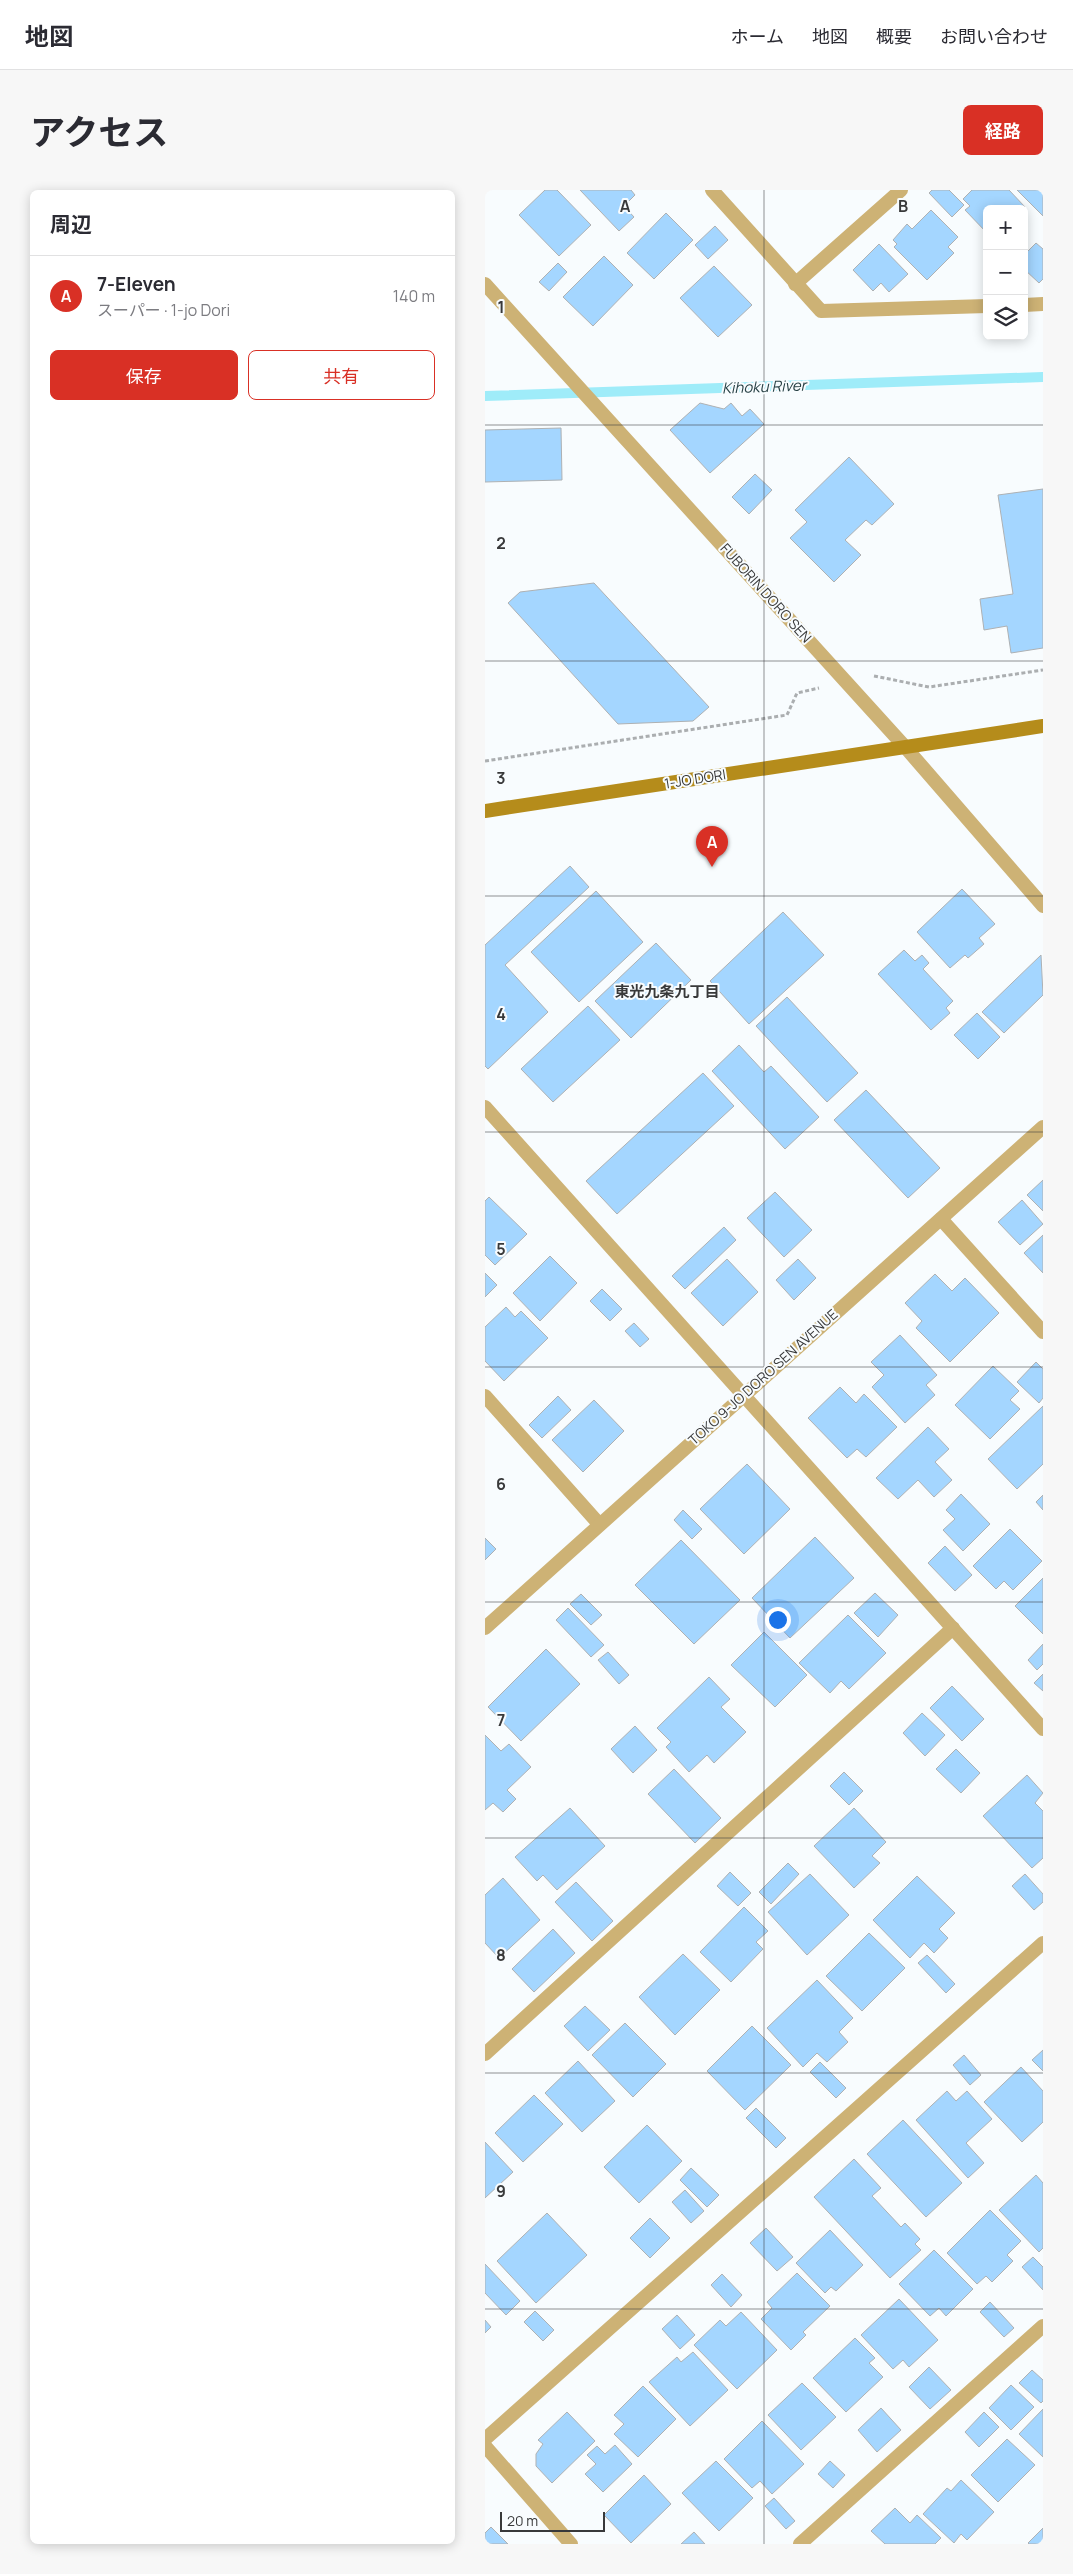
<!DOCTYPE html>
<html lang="ja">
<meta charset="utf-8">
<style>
:root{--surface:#fff;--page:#f7f7f7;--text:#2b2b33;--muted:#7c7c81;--line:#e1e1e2;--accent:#d93025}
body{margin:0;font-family:Manrope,"Noto Sans JP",sans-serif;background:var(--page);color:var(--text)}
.controls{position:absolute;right:15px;top:15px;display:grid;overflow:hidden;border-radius:8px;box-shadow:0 2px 12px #0003}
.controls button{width:45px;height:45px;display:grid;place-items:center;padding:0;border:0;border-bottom:1px solid var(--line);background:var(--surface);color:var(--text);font:25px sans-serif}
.scale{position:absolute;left:15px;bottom:12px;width:105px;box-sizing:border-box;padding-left:5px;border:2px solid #38393a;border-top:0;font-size:14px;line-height:18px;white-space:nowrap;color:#38393a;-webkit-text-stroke:4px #f8fcfe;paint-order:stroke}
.you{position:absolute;left:292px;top:1429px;width:18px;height:18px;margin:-12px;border:4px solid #fff;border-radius:50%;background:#1a73e8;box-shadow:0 0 0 8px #1a73e833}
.badge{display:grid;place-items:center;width:32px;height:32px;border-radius:50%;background:var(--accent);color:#fff;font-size:16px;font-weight:700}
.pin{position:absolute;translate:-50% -41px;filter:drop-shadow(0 1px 2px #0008)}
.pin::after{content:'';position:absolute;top:26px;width:18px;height:15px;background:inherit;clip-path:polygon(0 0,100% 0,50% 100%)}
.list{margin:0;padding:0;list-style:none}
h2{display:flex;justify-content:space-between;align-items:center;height:65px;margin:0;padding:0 20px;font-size:21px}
h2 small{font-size:16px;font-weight:400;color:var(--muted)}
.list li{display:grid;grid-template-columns:32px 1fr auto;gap:15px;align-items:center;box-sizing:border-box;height:80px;padding:0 20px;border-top:1px solid var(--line)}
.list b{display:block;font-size:19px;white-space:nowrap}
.list p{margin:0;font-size:16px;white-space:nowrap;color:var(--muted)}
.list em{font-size:16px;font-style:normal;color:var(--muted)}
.actions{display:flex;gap:10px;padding:15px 20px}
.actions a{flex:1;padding:11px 0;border:1px solid var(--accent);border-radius:8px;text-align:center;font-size:18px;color:var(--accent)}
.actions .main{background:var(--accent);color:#fff}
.icon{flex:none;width:28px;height:28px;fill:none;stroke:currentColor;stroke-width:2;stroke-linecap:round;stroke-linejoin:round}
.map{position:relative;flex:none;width:558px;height:2354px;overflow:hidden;border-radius:8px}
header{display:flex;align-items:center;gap:30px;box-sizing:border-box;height:70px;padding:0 25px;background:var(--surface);border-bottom:1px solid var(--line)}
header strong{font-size:24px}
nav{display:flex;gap:28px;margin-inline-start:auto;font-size:18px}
.intro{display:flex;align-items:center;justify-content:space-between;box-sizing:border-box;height:120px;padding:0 30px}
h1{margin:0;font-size:35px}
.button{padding:12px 22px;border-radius:8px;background:var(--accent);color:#fff;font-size:18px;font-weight:700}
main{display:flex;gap:30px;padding:0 30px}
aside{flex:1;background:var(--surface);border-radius:8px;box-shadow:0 2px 12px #0003}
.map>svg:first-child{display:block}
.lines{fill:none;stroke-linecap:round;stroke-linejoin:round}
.stream{stroke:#9fecf9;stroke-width:10}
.building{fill:#a4d6ff;stroke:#aeb1b3}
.path{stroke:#abaeb0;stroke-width:3;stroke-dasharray:4 2.5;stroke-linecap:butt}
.minor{stroke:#cdb275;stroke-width:14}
.tertiary{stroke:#cdb275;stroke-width:14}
.secondary{stroke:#b58c1b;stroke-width:14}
.grid{fill:none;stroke:#38393a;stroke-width:1;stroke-opacity:0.55}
.labels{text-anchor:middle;stroke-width:4;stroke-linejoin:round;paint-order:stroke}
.street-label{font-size:14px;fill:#38393a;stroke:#f8fcfe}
.water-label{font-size:15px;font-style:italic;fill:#284145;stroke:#f8fcfe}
.neighbourhood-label{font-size:15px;font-weight:bold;fill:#38393a;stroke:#f8fcfe}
.grid-label{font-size:16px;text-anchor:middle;font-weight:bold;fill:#38393a;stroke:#f8fcfe;stroke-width:4;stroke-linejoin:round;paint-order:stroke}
</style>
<header>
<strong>地図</strong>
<nav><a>ホーム</a><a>地図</a><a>概要</a><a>お問い合わせ</a></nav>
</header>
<div class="intro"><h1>アクセス</h1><a class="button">経路</a></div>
<main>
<aside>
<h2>周辺<small></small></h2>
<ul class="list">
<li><span class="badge">A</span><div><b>7-Eleven</b><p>スーパー · 1-jo Dori</p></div><em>140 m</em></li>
</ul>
<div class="actions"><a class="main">保存</a><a>共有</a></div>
</aside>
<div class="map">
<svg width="558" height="2354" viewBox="0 0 558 2354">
<rect width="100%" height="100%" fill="#f8fcfe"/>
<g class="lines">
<path class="stream" d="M 0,206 L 558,187"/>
</g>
<g class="building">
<path d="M 60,0 L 72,0 L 106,35 L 74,66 L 34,25 Z"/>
<path d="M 95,0 L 146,0 L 150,5 L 139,16 L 149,27 L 134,41 Z"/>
<path d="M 447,0 L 464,0 L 479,15 L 467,27 L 444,3 Z"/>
<path d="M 487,0 L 524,0 L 540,17 L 537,19 L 502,19 L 502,43 L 480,20 L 485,16 L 478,9 Z"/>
<path d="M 532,0 L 558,0 L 558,26 Z"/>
<path d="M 446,20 L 473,47 L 463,57 L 469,63 L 442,90 L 409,57 L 412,54 L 408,50 L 422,34 L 427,39 Z"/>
<path d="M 181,23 L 208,50 L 169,89 L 142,63 Z"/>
<path d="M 230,36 L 243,50 L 223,69 L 210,55 Z"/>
<path d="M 551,53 L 558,59 L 558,89 L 554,93 L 539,79 L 539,65 Z"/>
<path d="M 394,54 L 423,84 L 404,102 L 396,93 L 388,101 L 368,80 Z"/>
<path d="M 119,66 L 148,95 L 108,136 L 78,107 Z"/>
<path d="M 73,73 L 82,82 L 64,101 L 54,92 Z"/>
<path d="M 229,76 L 267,115 L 233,147 L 195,108 Z"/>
<path d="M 215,213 L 239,219 L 246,213 L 257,226 L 265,219 L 279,234 L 225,283 L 185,240 Z"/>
<path d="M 76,238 L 77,290 L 0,292 L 0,240 Z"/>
<path d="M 364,267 L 409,314 L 387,335 L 381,330 L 360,350 L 376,365 L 349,392 L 305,348 L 322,332 L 310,320 Z"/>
<path d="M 270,284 L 287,300 L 264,324 L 247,307 Z"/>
<path d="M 558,299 L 558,458 L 526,463 L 522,436 L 499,440 L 495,409 L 528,404 L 513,305 Z"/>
<path d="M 109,393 L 224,517 L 208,531 L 133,534 L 23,413 L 35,402 Z"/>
<path d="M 85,676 L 104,697 L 20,775 L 63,822 L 3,879 L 0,876 L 0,755 Z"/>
<path d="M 477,699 L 510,734 L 494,748 L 499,754 L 483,768 L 480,765 L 465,778 L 432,742 Z"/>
<path d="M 111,701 L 158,752 L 94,812 L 46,762 Z"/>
<path d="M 298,722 L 339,765 L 264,834 L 225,791 Z"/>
<path d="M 171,753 L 206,790 L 146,848 L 110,811 Z"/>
<path d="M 419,760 L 430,771 L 437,765 L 444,773 L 438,779 L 468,811 L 461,818 L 465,823 L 446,840 L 393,784 Z"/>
<path d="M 556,765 L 558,805 L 519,843 L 497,822 Z"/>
<path d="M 302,807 L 373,883 L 342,912 L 271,836 Z"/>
<path d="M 103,816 L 135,850 L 68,912 L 36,879 Z"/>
<path d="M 492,823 L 515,847 L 493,869 L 469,845 Z"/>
<path d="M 254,855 L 279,882 L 286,876 L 334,927 L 300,959 L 227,881 Z"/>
<path d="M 218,883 L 249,916 L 132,1024 L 101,991 Z"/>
<path d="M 381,900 L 455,978 L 423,1008 L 349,930 Z"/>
<path d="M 558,990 L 558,1021 L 542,1005 Z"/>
<path d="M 290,1002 L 327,1040 L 299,1067 L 262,1028 Z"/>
<path d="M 4,1007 L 42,1044 L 10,1075 L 0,1065 L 0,1011 Z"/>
<path d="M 537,1010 L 558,1034 L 535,1055 L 513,1032 Z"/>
<path d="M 239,1037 L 251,1050 L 200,1099 L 187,1086 Z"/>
<path d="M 558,1045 L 558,1083 L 539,1063 Z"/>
<path d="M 65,1066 L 92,1093 L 55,1131 L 28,1103 Z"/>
<path d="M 242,1069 L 273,1102 L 238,1136 L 206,1103 Z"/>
<path d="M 313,1069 L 331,1088 L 309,1110 L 291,1090 Z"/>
<path d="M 0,1083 L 12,1095 L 0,1107 Z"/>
<path d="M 450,1084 L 467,1101 L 480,1088 L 514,1123 L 465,1172 L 431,1138 L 437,1131 L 420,1113 Z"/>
<path d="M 117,1099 L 137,1119 L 125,1131 L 105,1111 Z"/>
<path d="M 21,1117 L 30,1127 L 36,1121 L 63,1148 L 19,1191 L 0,1171 L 0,1137 Z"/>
<path d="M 149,1133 L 164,1149 L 155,1157 L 140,1141 Z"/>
<path d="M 415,1145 L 452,1185 L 441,1195 L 450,1205 L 420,1233 L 387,1197 L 399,1185 L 386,1172 Z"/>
<path d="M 551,1172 L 558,1179 L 558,1208 L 554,1213 L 532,1192 Z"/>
<path d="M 508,1176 L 534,1201 L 525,1210 L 535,1219 L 505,1249 L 470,1215 Z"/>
<path d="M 355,1197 L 371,1213 L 379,1204 L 412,1237 L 381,1267 L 372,1259 L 362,1268 L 323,1228 Z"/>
<path d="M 73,1206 L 86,1220 L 57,1248 L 44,1235 Z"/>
<path d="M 109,1210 L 139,1241 L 98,1282 L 67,1250 Z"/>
<path d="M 558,1216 L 558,1274 L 532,1299 L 503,1269 Z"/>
<path d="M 443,1237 L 464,1259 L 450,1272 L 467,1290 L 449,1307 L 433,1290 L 413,1309 L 391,1288 Z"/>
<path d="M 262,1274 L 305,1319 L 259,1364 L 215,1319 Z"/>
<path d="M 476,1304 L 505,1334 L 478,1361 L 458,1340 L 470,1329 L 461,1320 Z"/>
<path d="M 558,1305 L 558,1320 L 551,1312 Z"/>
<path d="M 198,1320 L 217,1339 L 207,1349 L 189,1330 Z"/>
<path d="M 525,1339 L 557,1371 L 528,1400 L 519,1391 L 511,1399 L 488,1376 Z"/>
<path d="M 330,1347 L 369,1388 L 305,1448 L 267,1408 Z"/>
<path d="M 0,1348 L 11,1359 L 0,1370 Z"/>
<path d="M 196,1350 L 255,1410 L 209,1454 L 150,1395 Z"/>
<path d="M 460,1356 L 487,1385 L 470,1401 L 443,1373 Z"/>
<path d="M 558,1388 L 558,1444 L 530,1416 Z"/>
<path d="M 390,1403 L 413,1425 L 393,1447 L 369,1423 Z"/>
<path d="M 96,1404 L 117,1425 L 106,1435 L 85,1414 Z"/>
<path d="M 83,1418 L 119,1455 L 106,1467 L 71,1430 Z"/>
<path d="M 363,1425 L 401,1463 L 364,1499 L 356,1491 L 345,1503 L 314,1473 Z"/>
<path d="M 279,1442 L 322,1485 L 290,1517 L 246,1475 Z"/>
<path d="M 558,1454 L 558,1474 L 552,1480 L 543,1470 Z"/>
<path d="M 61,1459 L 95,1494 L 36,1551 L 3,1517 Z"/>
<path d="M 123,1462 L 144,1485 L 134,1494 L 113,1470 Z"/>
<path d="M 558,1484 L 558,1501 L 549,1493 Z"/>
<path d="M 224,1487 L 245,1509 L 236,1517 L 261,1542 L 229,1573 L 222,1565 L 204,1582 L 181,1557 L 186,1552 L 172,1538 Z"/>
<path d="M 467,1496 L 499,1529 L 477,1551 L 445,1518 Z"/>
<path d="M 437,1523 L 460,1545 L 440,1566 L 418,1543 Z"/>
<path d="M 150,1536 L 172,1560 L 148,1583 L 126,1559 Z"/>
<path d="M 0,1545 L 16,1561 L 24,1554 L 46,1577 L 22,1600 L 31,1609 L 18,1622 L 8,1613 L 0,1620 Z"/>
<path d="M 471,1559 L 495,1583 L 476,1603 L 451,1579 Z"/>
<path d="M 189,1579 L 236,1628 L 210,1653 L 163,1604 Z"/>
<path d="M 359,1582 L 378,1601 L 364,1615 L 345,1596 Z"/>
<path d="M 542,1585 L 558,1603 L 550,1613 L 558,1621 L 558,1668 L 547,1678 L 498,1626 Z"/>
<path d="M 85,1618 L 120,1656 L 72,1700 L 58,1685 L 52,1691 L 30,1667 Z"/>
<path d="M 369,1618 L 401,1652 L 387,1666 L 395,1673 L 369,1698 L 329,1656 Z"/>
<path d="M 303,1673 L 314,1684 L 286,1714 L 274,1702 Z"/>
<path d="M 245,1682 L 266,1703 L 253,1716 L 232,1696 Z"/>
<path d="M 325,1684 L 364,1725 L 322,1765 L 283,1722 Z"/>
<path d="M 540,1684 L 558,1704 L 558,1712 L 549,1720 L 527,1696 Z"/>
<path d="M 432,1686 L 470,1723 L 454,1739 L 463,1748 L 449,1763 L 439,1753 L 425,1768 L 388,1730 Z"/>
<path d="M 18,1688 L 55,1730 L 14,1768 L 0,1753 L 0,1705 Z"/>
<path d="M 91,1692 L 128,1731 L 107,1751 L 70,1712 Z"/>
<path d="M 259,1717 L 283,1741 L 271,1752 L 278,1759 L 246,1792 L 215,1762 Z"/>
<path d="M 68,1739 L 90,1763 L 49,1802 L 27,1779 Z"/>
<path d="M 384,1743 L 420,1778 L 377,1821 L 341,1786 Z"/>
<path d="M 198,1764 L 235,1800 L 190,1845 L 154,1807 Z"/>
<path d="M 442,1765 L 470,1794 L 461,1803 L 433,1773 Z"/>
<path d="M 332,1790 L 368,1828 L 354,1842 L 363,1852 L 342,1872 L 332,1863 L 318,1877 L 282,1838 Z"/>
<path d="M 100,1816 L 125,1840 L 103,1861 L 79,1836 Z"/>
<path d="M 140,1833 L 181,1874 L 148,1907 L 107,1865 Z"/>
<path d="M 267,1836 L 306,1875 L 260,1920 L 222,1881 Z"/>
<path d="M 558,1860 L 558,1881 L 547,1870 Z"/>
<path d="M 479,1865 L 496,1885 L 485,1895 L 468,1875 Z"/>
<path d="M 93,1871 L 130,1911 L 97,1942 L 60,1903 Z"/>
<path d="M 335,1872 L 361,1898 L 351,1908 L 325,1882 Z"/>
<path d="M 536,1877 L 558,1901 L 558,1932 L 537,1952 L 499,1912 Z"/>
<path d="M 462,1901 L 471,1911 L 482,1901 L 507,1929 L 481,1953 L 499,1973 L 483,1988 L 431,1930 Z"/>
<path d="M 49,1905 L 78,1934 L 38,1972 L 10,1943 Z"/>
<path d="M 271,1918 L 301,1948 L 291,1958 L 261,1928 Z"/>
<path d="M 418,1930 L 477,1993 L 441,2027 L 382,1964 Z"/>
<path d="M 162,1935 L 197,1971 L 154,2013 L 119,1977 Z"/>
<path d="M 0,1952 L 28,1982 L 0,2008 Z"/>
<path d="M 369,1969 L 396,1998 L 387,2006 L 416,2037 L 420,2033 L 435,2049 L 430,2054 L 436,2060 L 405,2088 L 329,2007 Z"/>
<path d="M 206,1978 L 234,2005 L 222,2017 L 195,1990 Z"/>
<path d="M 551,1985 L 558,1993 L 558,2058 L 554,2062 L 514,2020 Z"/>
<path d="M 200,2000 L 219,2021 L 206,2033 L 187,2012 Z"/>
<path d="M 505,2020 L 536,2051 L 522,2065 L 528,2071 L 507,2092 L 501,2086 L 492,2094 L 462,2063 Z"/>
<path d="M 62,2023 L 102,2065 L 51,2113 L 12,2071 Z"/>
<path d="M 165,2028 L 185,2048 L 165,2068 L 145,2048 Z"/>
<path d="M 281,2038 L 308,2067 L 292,2081 L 265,2053 Z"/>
<path d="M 345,2040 L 378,2075 L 351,2101 L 346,2097 L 340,2103 L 311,2073 Z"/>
<path d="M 449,2060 L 488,2099 L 461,2126 L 454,2118 L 445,2126 L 414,2094 Z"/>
<path d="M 548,2067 L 558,2077 L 558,2100 L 537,2077 Z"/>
<path d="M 0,2074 L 35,2111 L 21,2125 L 0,2103 Z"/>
<path d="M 312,2083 L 345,2116 L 318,2142 L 321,2145 L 306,2160 L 276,2129 L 287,2118 L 282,2112 Z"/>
<path d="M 237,2084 L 257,2105 L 246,2117 L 226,2095 Z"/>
<path d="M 414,2109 L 453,2150 L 424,2177 L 418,2170 L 408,2179 L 376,2145 Z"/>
<path d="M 505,2112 L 529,2138 L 519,2147 L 495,2122 Z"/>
<path d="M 50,2121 L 69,2140 L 58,2151 L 39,2132 Z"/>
<path d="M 256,2122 L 292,2160 L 252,2199 L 209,2155 L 235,2130 L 241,2136 Z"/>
<path d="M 192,2125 L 210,2145 L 195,2159 L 177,2139 Z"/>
<path d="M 0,2130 L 6,2137 L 0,2143 Z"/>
<path d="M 370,2148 L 390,2168 L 384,2173 L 398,2187 L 361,2222 L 328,2188 Z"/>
<path d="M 208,2162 L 243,2200 L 205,2236 L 164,2192 L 192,2167 L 196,2172 Z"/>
<path d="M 444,2177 L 466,2200 L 445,2219 L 424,2197 Z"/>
<path d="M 547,2180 L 558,2190 L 558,2211 L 556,2213 L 534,2193 Z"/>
<path d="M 317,2193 L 351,2227 L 316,2260 L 283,2225 Z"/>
<path d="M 526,2195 L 549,2217 L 526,2240 L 504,2218 Z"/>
<path d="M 158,2196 L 191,2229 L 153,2267 L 129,2244 L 139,2234 L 129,2225 Z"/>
<path d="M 396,2218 L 416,2240 L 392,2262 L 373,2240 Z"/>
<path d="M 558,2219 L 558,2267 L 534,2244 Z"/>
<path d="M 82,2222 L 110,2251 L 67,2293 L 51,2276 L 51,2264 L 58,2254 L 53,2250 Z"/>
<path d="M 499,2222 L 514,2237 L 494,2257 L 480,2242 Z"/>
<path d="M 277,2231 L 319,2274 L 287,2304 L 275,2291 L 267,2298 L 239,2269 Z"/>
<path d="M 522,2249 L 550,2275 L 513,2312 L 486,2285 Z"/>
<path d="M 130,2255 L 147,2274 L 118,2302 L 100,2284 L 111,2274 L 102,2265 L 112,2256 L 120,2264 Z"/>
<path d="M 231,2271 L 268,2308 L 234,2341 L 197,2303 Z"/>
<path d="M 345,2271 L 360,2285 L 348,2298 L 333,2284 Z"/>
<path d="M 159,2285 L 186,2314 L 146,2353 L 119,2325 Z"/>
<path d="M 476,2290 L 509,2322 L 482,2350 L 476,2344 L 469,2353 L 438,2324 L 462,2298 L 466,2301 Z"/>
<path d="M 289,2308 L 310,2331 L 301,2339 L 280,2316 Z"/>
<path d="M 410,2318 L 425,2333 L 432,2325 L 456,2348 L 450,2354 L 400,2354 L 386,2341 Z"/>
<path d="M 6,2337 L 23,2354 L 0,2354 L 0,2343 Z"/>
<path d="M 558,2338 L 558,2354 L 544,2354 L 543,2353 Z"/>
<path d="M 209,2342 L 220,2354 L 196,2354 Z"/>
</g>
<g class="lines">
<g class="path">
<path d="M 389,486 L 444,497 L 558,480"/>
<path d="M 0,571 L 302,525 L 312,503 L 334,498"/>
</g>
<g class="minor">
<path d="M 227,0 L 336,121 L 502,116"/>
<path d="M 0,94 L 421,558 L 558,716"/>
<path d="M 310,94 L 416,0"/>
<path d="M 539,115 L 558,114"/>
<path d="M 0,917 L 558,1539"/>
<path d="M 456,1029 L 558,1142"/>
<path d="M 0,1206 L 114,1334"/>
<path d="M 0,1864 L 468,1438"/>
<path d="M 0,2249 L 558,1753"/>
<path d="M 0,2256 L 86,2354"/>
<path d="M 315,2354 L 558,2136"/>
</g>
<path class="tertiary" d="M 0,1438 L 558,937"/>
<path class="secondary" d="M 0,621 L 558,536"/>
</g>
<path class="grid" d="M 279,0 L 279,2354M 0,235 L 558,235M 0,471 L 558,471M 0,706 L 558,706M 0,942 L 558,942M 0,1177 L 558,1177M 0,1412 L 558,1412M 0,1648 L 558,1648M 0,1883 L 558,1883M 0,2119 L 558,2119"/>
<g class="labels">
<g class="street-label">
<text transform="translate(281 403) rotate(48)" y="5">FUBORIN DORO SEN</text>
<text transform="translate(210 589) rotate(-9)" y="5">1-JO DORI</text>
<text transform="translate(278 1187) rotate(-42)" y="5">TOKO 9-JO DORO SEN AVENUE</text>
</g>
<g class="water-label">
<text transform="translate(279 197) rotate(-2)" y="5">Kihoku River</text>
</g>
<g class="neighbourhood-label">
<text x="182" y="807">東光九条九丁目</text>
</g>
</g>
<g class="grid-label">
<text x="140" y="22">A</text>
<text x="418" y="22">B</text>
<text x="16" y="123">1</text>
<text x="16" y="359">2</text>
<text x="16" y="594">3</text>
<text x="16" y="830">4</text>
<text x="16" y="1065">5</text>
<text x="16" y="1300">6</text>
<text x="16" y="1536">7</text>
<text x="16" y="1771">8</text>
<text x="16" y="2007">9</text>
</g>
</svg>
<div class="controls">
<button>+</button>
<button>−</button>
<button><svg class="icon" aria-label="layers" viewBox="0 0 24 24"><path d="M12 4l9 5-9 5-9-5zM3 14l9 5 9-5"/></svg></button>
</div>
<div class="scale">20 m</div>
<div class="you"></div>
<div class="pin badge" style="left:227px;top:677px">A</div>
</div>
</main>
